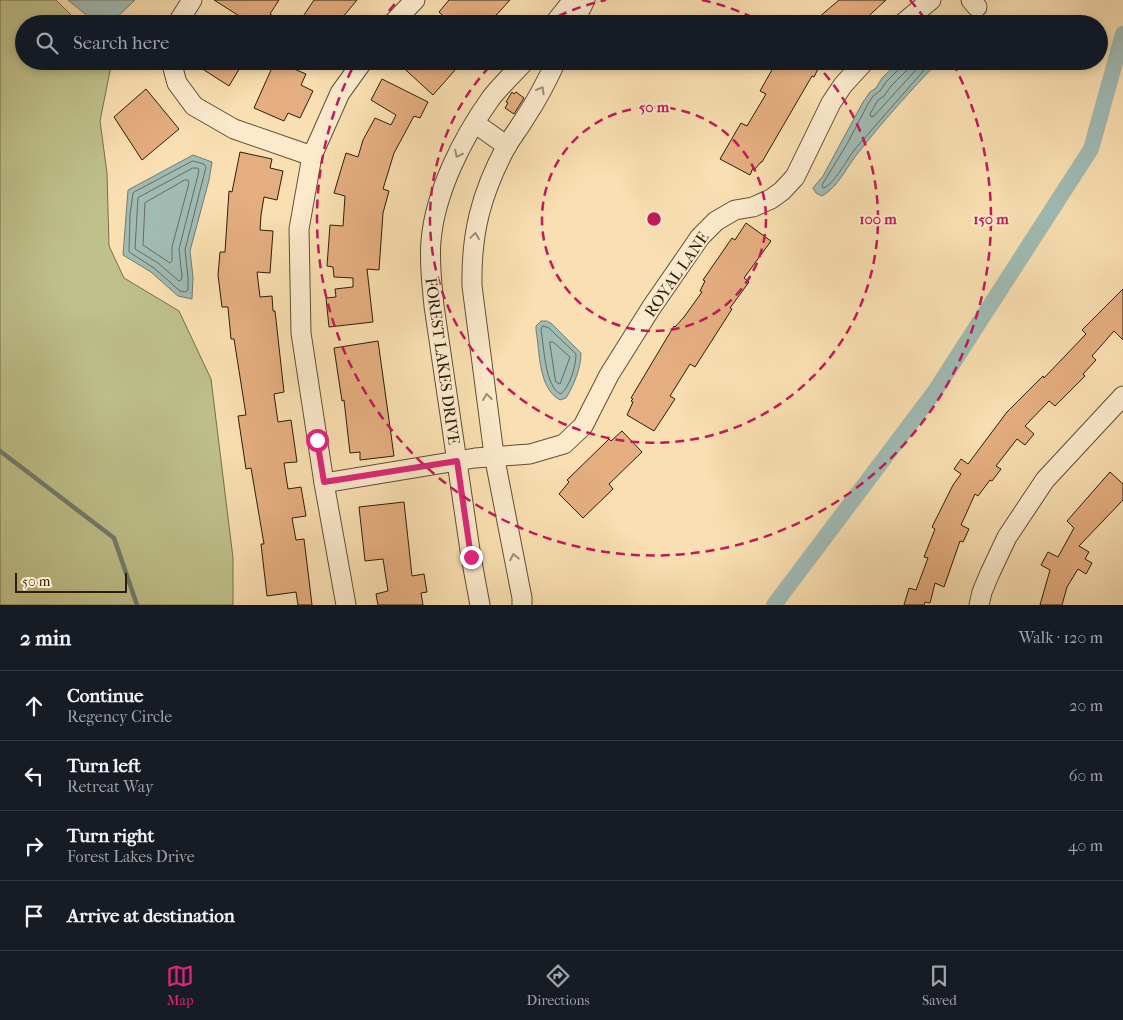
<!DOCTYPE html>
<meta charset="utf-8">
<style>
:root{--surface:#171b24;--page:#242831;--text:#f1f3f6;--muted:#9ea1a6;--line:#363941;--accent:#db2777}
body{margin:0;font-family:"IM FELL French Canon",serif;background:var(--page);color:var(--text)}
.scale{position:absolute;left:15px;bottom:12px;width:112px;box-sizing:border-box;padding-left:5px;border:2px solid #2d1d0a;border-top:0;font-size:14px;line-height:18px;white-space:nowrap;color:#2d1d0a;-webkit-text-stroke:4px #fbeacc;paint-order:stroke}
.stop{position:absolute;width:15px;height:15px;margin:-11px;border:4px solid #db2777;border-radius:50%;background:#fff}
.stop.end{background:#db2777;border-color:#fff;box-shadow:0 1px 5px #0008}
.list{margin:0;padding:0;list-style:none}
h2{display:flex;justify-content:space-between;align-items:center;height:65px;margin:0;padding:0 20px;font-size:21px}
h2 small{font-size:16px;font-weight:400;color:var(--muted)}
.list li{display:grid;grid-template-columns:32px 1fr auto;gap:15px;align-items:center;box-sizing:border-box;height:70px;padding:0 20px;border-top:1px solid var(--line)}
.list b{display:block;font-size:19px;white-space:nowrap}
.list p{margin:0;font-size:16px;white-space:nowrap;color:var(--muted)}
.list em{font-size:16px;font-style:normal;color:var(--muted)}
.icon{flex:none;width:28px;height:28px;fill:none;stroke:currentColor;stroke-width:2;stroke-linecap:round;stroke-linejoin:round}
.map{position:relative;flex:none;width:1123px;height:605px;overflow:hidden}
.search{position:absolute;background:var(--surface);box-shadow:0 2px 8px #0003;left:15px;right:15px;top:15px;height:55px;display:flex;align-items:center;gap:12px;box-sizing:border-box;padding:0 18px;border-radius:28px;color:var(--muted);font-size:19px}
.sheet{height:345px;background:var(--surface)}
nav{display:flex;justify-content:space-around;align-items:center;box-sizing:border-box;height:70px;border-top:1px solid var(--line);background:var(--surface);font-size:14px;color:var(--muted)}
nav a{display:grid;justify-items:center;gap:2px}
nav .on{color:var(--accent)}
.map>svg:first-child{display:block}
.green{fill:#bfc18b;stroke:#766f4a}
.water{fill:#a0bbb4;stroke:#727c70}
.lines{fill:none;stroke-linecap:round;stroke-linejoin:round}
.shore{stroke:#666c5f;stroke-width:1}
.stream{stroke:#727c70;stroke-width:4.5}
.canal{stroke:#a0bbb4;stroke-width:16}
.building{fill:#e5ae80;stroke:#2d1d0a}
.minor-casing{stroke:#604e34;stroke-width:21}
.minor{stroke:#fbeacc;stroke-width:19}
.oneway{stroke:#9e8e75}
.route{stroke:#db2777;stroke-width:6}
.ring{fill:none;stroke:#c2185b;stroke-width:2.5;stroke-dasharray:9 6}
.labels{text-anchor:middle;stroke-width:4;stroke-linejoin:round;paint-order:stroke}
.street-label{font-size:16px;fill:#2d1d0a;stroke:#fbeacc}
.centre{fill:#c2185b;stroke:#fbeacc;stroke-width:2.5}
.ring-label{font-size:15px;text-anchor:middle;font-weight:bold;fill:#c2185b;stroke:#fbeacc;stroke-width:4;stroke-linejoin:round;paint-order:stroke}
</style>
<div class="map">
<svg width="1123" height="605" viewBox="0 0 1123 605">
<rect width="100%" height="100%" fill="#f9dfb1"/>
<filter id="stains"><feTurbulence type="fractalNoise" baseFrequency=".004" numOctaves="4"/><feColorMatrix values="0 0 0 0 .2 0 0 0 0 .09 0 0 0 0 .02 0 0 0 .5 -.17"/></filter>
<radialGradient id="worn" r=".72"><stop offset=".6" stop-color="#630" stop-opacity="0"/><stop offset="1" stop-color="#630" stop-opacity=".3"/></radialGradient>
<path class="green" d="M 0,0 L 56,0 L 80,24 L 24,24 L 24,61 L 112,61 L 100,121 L 107,173 L 109,246 L 124,278 L 179,311 L 211,379 L 233,558 L 233,605 L 0,605 Z"/>
<g class="water">
<path d="M 68,0 L 135,0 L 112,22 L 95,22 Z"/>
<path d="M 900,61 L 939,61 C 911,90 883,121 858,153 C 845,169 839,186 822,196 L 816,193 L 813,188 L 823,176 L 863,102 L 870,92 L 876,88 L 882,78 Z"/>
<path d="M 193,155 L 212,162 L 209,180 L 190,251 L 193,277 L 192,299 L 178,296 L 151,272 L 123,255 L 128,190 Z"/>
<path d="M 541,321 L 547,321 L 552,324 L 581,353 C 581,368 574,385 566,398 L 560,400 C 538,388 540,352 536,330 L 536,326 Z"/>
</g>
<g class="lines">
<g class="shore">
<path d="M 903,61 L 902,66 L 886,82 L 880,91 L 873,96 L 868,104 L 847,144 L 822,185 L 823,188 C 833,186 847,159 855,149 L 932,61"/>
<path d="M 909,61 L 907,70 L 891,86 L 884,96 L 878,100 L 870,114 L 871,117 L 874,116 L 924,61"/>
<path d="M 193,161 L 204,164 L 206,167 L 185,250 L 188,277 L 188,290 L 185,292 L 180,291 L 154,268 L 129,252 L 130,215 L 133,193 Z"/>
<path d="M 193,168 L 198,168 L 199,171 L 179,249 L 182,277 L 181,280 L 179,281 L 158,263 L 135,249 L 138,198 Z"/>
<path d="M 185,180 L 188,180 L 189,183 L 172,247 L 172,261 L 170,263 L 143,245 L 145,203 Z"/>
<path d="M 543,326 L 549,328 L 576,354 C 576,366 570,386 561,394 C 545,388 544,346 541,330 Z"/>
<path d="M 550,342 L 553,342 L 570,357 L 560,384 L 556,382 Z"/>
</g>
<path class="stream" d="M 0,451 L 114,538 L 137,605"/>
<path class="canal" d="M 774,605 L 935,391 L 1091,149 L 1123,34"/>
</g>
<g class="building">
<path d="M 214,0 L 279,0 L 270,14 L 285,24 L 252,24 Z"/>
<path d="M 314,0 L 357,0 L 337,24 L 298,24 Z"/>
<path d="M 449,0 L 510,0 L 488,24 L 452,24 L 439,12 Z"/>
<path d="M 839,0 L 886,0 L 860,24 L 811,24 Z"/>
<path d="M 190,61 L 244,61 L 229,86 Z"/>
<path d="M 275,61 L 306,74 L 301,85 L 313,91 L 300,118 L 288,113 L 284,121 L 254,108 Z"/>
<path d="M 396,61 L 463,61 L 433,95 Z"/>
<path d="M 777,61 L 822,61 L 814,77 L 812,76 L 762,162 L 761,162 L 755,169 L 753,168 L 750,175 L 720,159 L 741,123 L 747,126 L 766,94 L 760,91 Z"/>
<path d="M 382,79 L 428,102 L 420,118 L 414,116 L 394,153 L 383,189 L 389,191 L 383,213 L 379,270 L 367,269 L 373,322 L 329,327 L 326,298 L 336,297 L 335,289 L 353,287 L 353,278 L 334,277 L 333,267 L 327,266 L 330,225 L 343,226 L 345,196 L 334,193 L 346,153 L 358,157 L 363,140 L 375,118 L 391,125 L 396,115 L 371,100 Z"/>
<path d="M 146,89 L 179,129 L 142,160 L 114,117 Z"/>
<path d="M 512,92 L 514,94 L 516,92 L 524,98 L 514,114 L 505,108 L 508,103 L 506,102 Z"/>
<path d="M 240,152 L 272,159 L 270,168 L 283,171 L 277,200 L 264,197 L 261,215 L 260,230 L 273,231 L 270,273 L 257,272 L 260,297 L 272,296 L 273,311 L 275,311 L 284,392 L 274,394 L 278,422 L 291,420 L 297,462 L 284,463 L 288,489 L 301,487 L 306,516 L 292,518 L 296,540 L 304,539 L 312,605 L 298,605 L 296,592 L 267,596 L 261,544 L 264,544 L 251,468 L 246,469 L 238,416 L 246,415 L 234,339 L 231,339 L 228,307 L 222,307 L 218,275 L 220,252 L 225,252 L 229,191 L 232,192 Z"/>
<path d="M 746,223 L 771,241 L 744,278 L 749,282 L 730,308 L 732,309 L 695,367 L 690,364 L 670,396 L 675,399 L 654,431 L 627,415 L 633,402 L 631,401 L 633,399 L 631,398 L 674,326 L 675,327 L 684,317 L 702,292 L 700,291 L 705,281 L 703,280 L 732,238 L 735,240 Z"/>
<path d="M 1123,289 L 1123,340 L 1114,331 L 1092,356 L 1096,360 L 1083,374 L 1085,376 L 1055,406 L 1049,401 L 1025,426 L 1034,434 L 1025,445 L 1017,439 L 996,466 L 1001,469 L 992,481 L 990,480 L 978,496 L 975,494 L 961,525 L 969,529 L 963,542 L 960,541 L 944,587 L 935,583 L 930,603 L 925,602 L 924,605 L 904,605 L 909,588 L 916,590 L 928,558 L 924,557 L 935,529 L 932,527 L 953,485 L 961,474 L 954,469 L 961,459 L 968,464 L 1007,412 L 1043,376 L 1044,378 L 1086,334 L 1082,330 Z"/>
<path d="M 378,341 L 394,456 L 360,460 L 360,452 L 350,453 L 344,400 L 342,401 L 334,348 Z"/>
<path d="M 622,431 L 642,452 L 609,484 L 613,489 L 583,518 L 559,494 L 569,482 L 567,480 L 609,439 L 611,441 Z"/>
<path d="M 1110,472 L 1123,484 L 1123,500 L 1079,546 L 1089,552 L 1085,559 L 1092,563 L 1086,574 L 1078,569 L 1067,587 L 1062,605 L 1040,605 L 1050,570 L 1041,565 L 1048,552 L 1058,557 L 1074,528 L 1067,521 Z"/>
<path d="M 404,502 L 412,576 L 424,574 L 427,592 L 421,593 L 423,605 L 378,605 L 376,594 L 388,591 L 383,559 L 365,561 L 359,507 Z"/>
</g>
<g class="lines">
<defs>
<g id="minor">
<path d="M 971,0 L 977,7"/>
<path d="M 177,24 L 192,0"/>
<path d="M 392,24 L 415,0"/>
<path d="M 554,24 L 573,0"/>
<path d="M 573,24 L 585,0"/>
<path d="M 902,24 L 931,0"/>
<path d="M 171,61 L 177,83 L 194,106 L 234,129 L 312,156"/>
<path d="M 476,124 L 507,146"/>
<path d="M 324,483 L 475,458 L 530,454 L 564,444 L 583,426 L 609,375 L 651,308 L 700,237 L 716,221 L 735,210 L 753,207 L 771,199 L 782,191 L 795,177 L 831,103 L 843,85 L 865,61"/>
<path d="M 346,605 L 324,483 L 301,333 L 299,229 L 312,156 L 340,93 L 363,61"/>
<path d="M 480,605 L 471,557 L 434,306 C 432,284 429,263 431,241 C 435,192 463,137 491,98 C 501,85 514,73 525,61"/>
<path d="M 522,605 L 522,598 L 494,455 L 472,286 C 471,233 481,194 506,147 C 512,137 519,128 525,118 C 537,100 547,81 556,61"/>
<path d="M 979,605 L 982,592 L 990,573 L 1007,537 L 1045,480 L 1123,396"/>
</g>
</defs>
<use href="#minor" class="minor-casing"/>
<use href="#minor" class="minor"/>
</g>
<defs><path id="oneway-chevron" d="M-2-3.5L2.5 0L-2 3.5" fill="none" stroke-width="1.6" stroke-linecap="round" stroke-linejoin="round" transform="scale(1.25)"/></defs>
<g class="oneway">
<use href="#oneway-chevron" transform="translate(541 90) rotate(-61)"/>
<use href="#oneway-chevron" transform="translate(458 154) rotate(116)"/>
<use href="#oneway-chevron" transform="translate(475 236) rotate(-82)"/>
<use href="#oneway-chevron" transform="translate(487 397) rotate(-97)"/>
<use href="#oneway-chevron" transform="translate(514 557) rotate(-101)"/>
</g>
<g class="lines">
<path class="route" d="M 317,440 L 324,482 L 457,461 L 471,557"/>
</g>
<g class="ring">
<circle cx="654" cy="219" r="112"/>
<path d="M545 23A224 224 0 0 1 606 0M702 0A224 224 0 0 1 763 23M814 62A224 224 0 1 1 494 62"/>
<path d="M380 23A337 337 0 0 1 398 0M910 0A337 337 0 0 1 928 23M953 63A337 337 0 1 1 355 63"/>
</g>
<g class="labels">
<g class="street-label">
<text transform="translate(676 274) rotate(-55)" y="6">ROYAL LANE</text>
<text transform="translate(443 361) rotate(82)" y="6">FOREST LAKES DRIVE</text>
</g>
</g>
<circle cx="654" cy="219" r="8" class="centre"/>
<g class="ring-label">
<text x="654" y="112">50 m</text>
<text x="878" y="224">100 m</text>
<text x="991" y="224">150 m</text>
</g>
<rect width="100%" height="100%" filter="url(#stains)"/>
<rect width="100%" height="100%" fill="url(#worn)"/>
</svg>
<div class="scale">50 m</div>
<div class="stop" style="left:317px;top:440px"></div>
<div class="stop end" style="left:471px;top:557px"></div>
<div class="search"><svg class="icon" aria-label="search" viewBox="0 0 24 24"><circle cx="10" cy="10" r="6"/><path d="M15 15l6 6"/></svg>Search here</div>
</div>
<section class="sheet">
<h2>2 min<small>Walk · 120 m</small></h2>
<ul class="list">
<li><svg class="icon" aria-label="ahead" viewBox="0 0 24 24"><path d="M12 20V5M6 11l6-6 6 6"/></svg><div><b>Continue</b><p>Regency Circle</p></div><em>20 m</em></li>
<li><svg class="icon" aria-label="left" viewBox="0 0 24 24"><path d="M17 20v-9H6M10 6l-5 5 5 5"/></svg><div><b>Turn left</b><p>Retreat Way</p></div><em>60 m</em></li>
<li><svg class="icon" aria-label="right" viewBox="0 0 24 24"><path d="M7 20v-9h11M14 6l5 5-5 5"/></svg><div><b>Turn right</b><p>Forest Lakes Drive</p></div><em>40 m</em></li>
<li><svg class="icon" aria-label="arrive" viewBox="0 0 24 24"><path d="M6 21V4h12l-3 4 3 4H6"/></svg><div><b>Arrive at destination</b></div></li>
</ul>
</section>
<nav>
<a class="on"><svg class="icon" aria-label="map" viewBox="0 0 24 24"><path d="M3 6l6-2 6 2 6-2v14l-6 2-6-2-6 2zM9 4v14M15 6v14"/></svg>Map</a>
<a><svg class="icon" aria-label="directions" viewBox="0 0 24 24"><path d="M12 3l9 9-9 9-9-9zM9 14v-3h6M13 9l2 2-2 2"/></svg>Directions</a>
<a><svg class="icon" aria-label="saved" viewBox="0 0 24 24"><path d="M7 4h10v16l-5-4-5 4z"/></svg>Saved</a>
</nav>
